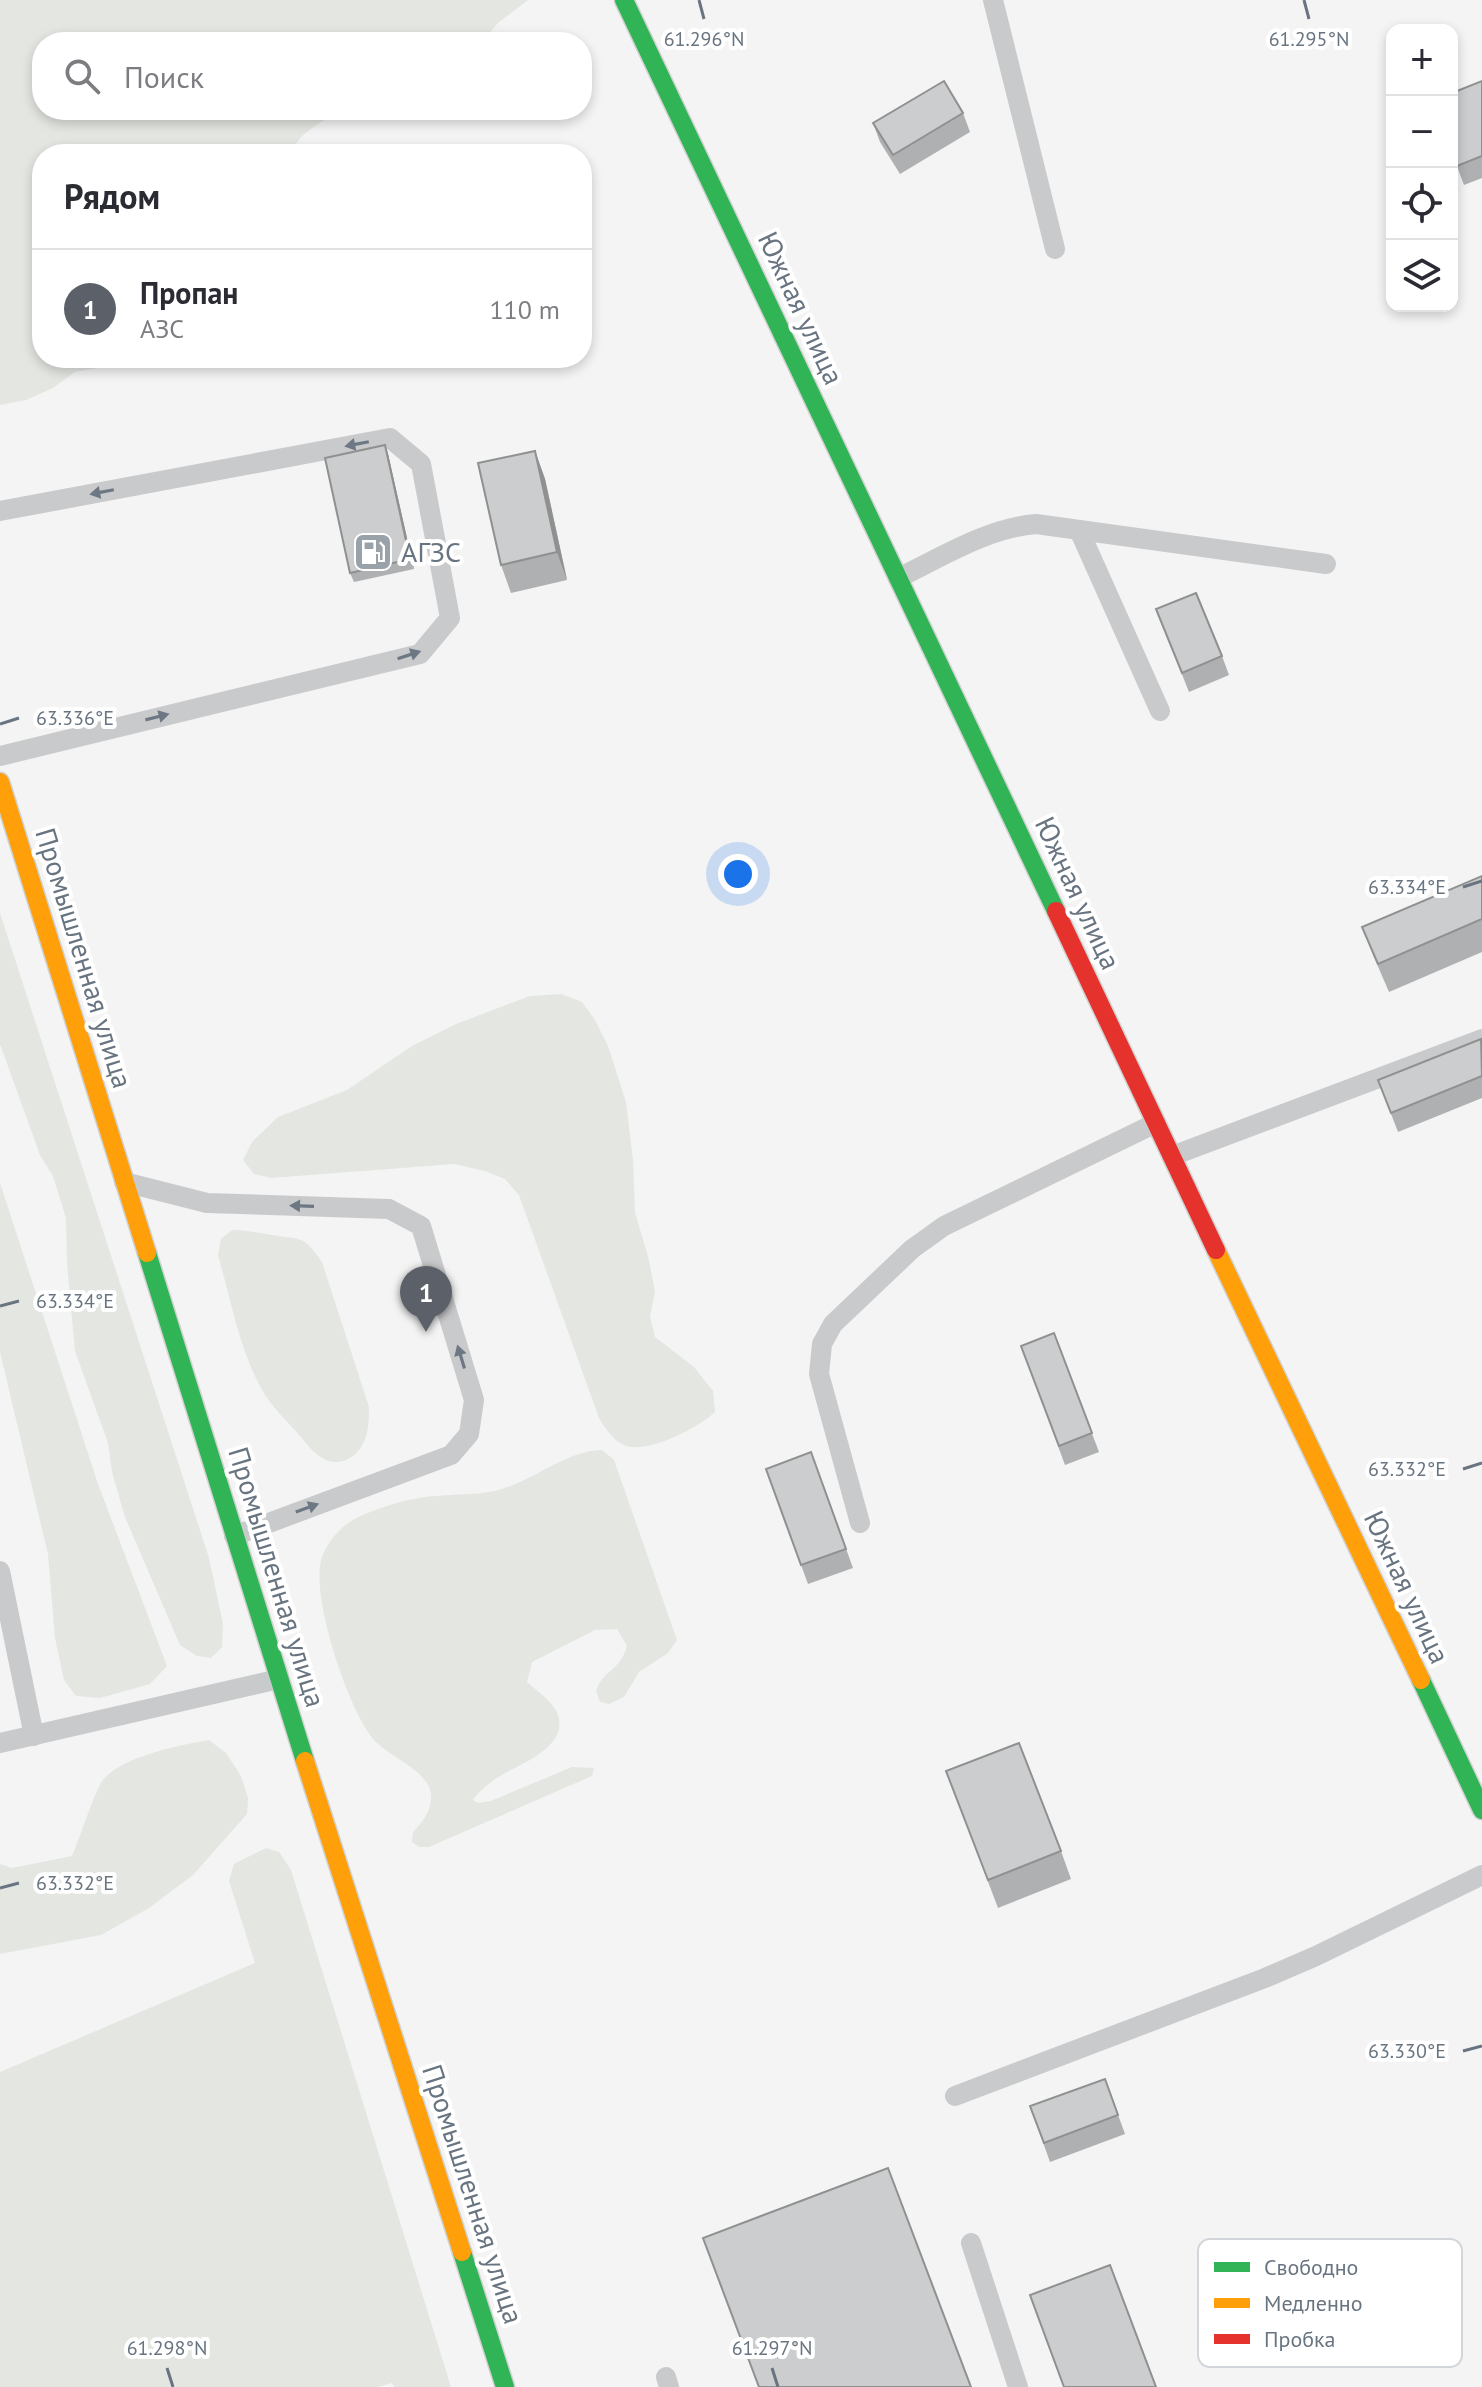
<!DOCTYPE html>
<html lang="ru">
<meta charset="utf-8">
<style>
:root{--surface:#fff;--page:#f2f2f3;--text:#2b2b33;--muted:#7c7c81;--line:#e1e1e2;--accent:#5c6068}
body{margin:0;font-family:"PT Sans",sans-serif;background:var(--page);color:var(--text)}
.controls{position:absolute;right:24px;top:24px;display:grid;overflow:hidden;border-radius:16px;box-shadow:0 4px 12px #0003}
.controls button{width:72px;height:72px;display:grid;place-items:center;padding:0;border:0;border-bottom:2px solid var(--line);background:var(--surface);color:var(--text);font:40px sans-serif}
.you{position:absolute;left:738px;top:874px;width:28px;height:28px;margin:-20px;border:6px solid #fff;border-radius:50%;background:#1a73e8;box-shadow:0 0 0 12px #1a73e833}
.badge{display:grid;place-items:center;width:52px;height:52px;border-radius:50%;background:var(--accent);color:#fff;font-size:26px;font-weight:700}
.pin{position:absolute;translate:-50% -66px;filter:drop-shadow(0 2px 4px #0008)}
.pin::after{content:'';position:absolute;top:42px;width:28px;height:24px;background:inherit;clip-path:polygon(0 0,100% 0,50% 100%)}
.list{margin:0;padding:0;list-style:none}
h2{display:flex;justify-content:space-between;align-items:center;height:104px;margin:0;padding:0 32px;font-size:34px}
h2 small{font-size:26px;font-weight:400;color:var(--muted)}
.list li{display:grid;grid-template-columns:52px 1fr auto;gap:24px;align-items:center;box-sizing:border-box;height:120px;padding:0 32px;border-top:2px solid var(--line)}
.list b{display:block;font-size:30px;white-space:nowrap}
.list p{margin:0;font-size:26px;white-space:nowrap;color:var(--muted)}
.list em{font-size:26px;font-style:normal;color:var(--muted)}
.icon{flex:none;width:44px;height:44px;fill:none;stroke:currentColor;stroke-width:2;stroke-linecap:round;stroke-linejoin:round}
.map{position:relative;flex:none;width:1482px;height:2387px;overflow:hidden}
.search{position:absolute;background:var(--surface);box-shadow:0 4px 12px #0003;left:32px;top:32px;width:560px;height:88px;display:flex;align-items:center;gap:20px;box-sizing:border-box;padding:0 28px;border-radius:32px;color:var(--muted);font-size:30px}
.panel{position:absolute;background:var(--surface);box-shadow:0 4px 12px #0003;left:32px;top:144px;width:560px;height:224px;border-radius:32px}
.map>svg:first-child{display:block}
.green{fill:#e3e6e1}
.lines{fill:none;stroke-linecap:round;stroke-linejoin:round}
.fast-casing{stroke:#d1d2d2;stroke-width:21}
.slow-casing{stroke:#d1d2d2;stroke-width:21}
.jam-casing{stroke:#d1d2d2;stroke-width:21}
.lane{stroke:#c9cacb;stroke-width:20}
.fast{stroke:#30b455;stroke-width:18}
.slow{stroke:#ff9f0a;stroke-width:18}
.jam{stroke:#e5322d;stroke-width:18}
.wall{fill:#afb0b1}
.shaded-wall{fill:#8f9090}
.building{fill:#cccdce;stroke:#8f9090;stroke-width:2}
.oneway{fill:#6d7884}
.ticks{fill:none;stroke:#687480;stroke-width:3}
.labels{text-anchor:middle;stroke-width:8;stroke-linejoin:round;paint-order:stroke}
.street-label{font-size:28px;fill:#687480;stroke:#fff}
.poi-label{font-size:28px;fill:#687480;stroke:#fff;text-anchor:start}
.key{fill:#fff;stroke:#d2d5d9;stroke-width:2}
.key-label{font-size:22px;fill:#687480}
.ticks-label{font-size:20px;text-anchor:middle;fill:#687480;stroke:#fff;stroke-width:8;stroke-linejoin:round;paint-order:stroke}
</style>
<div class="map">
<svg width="1482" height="2387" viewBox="0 0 1482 2387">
<rect width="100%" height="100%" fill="#f4f4f4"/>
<g class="green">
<path d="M 0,0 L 528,0 L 499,22 L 481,42 L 42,42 L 42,110 L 340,110 C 321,124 300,130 291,154 L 42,154 L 42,358 L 129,358 L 119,364 L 75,372 L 53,388 L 26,400 L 0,405 Z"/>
<path d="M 0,913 L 209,1558 L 223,1624 L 222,1647 L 211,1658 L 197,1656 L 180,1645 L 125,1517 L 112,1472 L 108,1443 L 75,1351 L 67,1263 L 66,1218 L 53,1176 L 40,1155 L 0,1044 Z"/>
<path d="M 561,994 L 582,1002 L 595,1020 L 608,1046 L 626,1102 L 633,1160 L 635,1213 L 648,1256 L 655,1291 L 650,1317 L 655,1337 L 694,1367 L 713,1391 L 715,1412 C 697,1428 657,1449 632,1447 C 617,1446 606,1430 599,1418 L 519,1195 L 505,1179 L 485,1171 L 454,1164 L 271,1178 L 254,1174 L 243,1160 L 252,1142 L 278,1117 L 347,1090 L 412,1046 L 456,1024 L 530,996 Z"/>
<path d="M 0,1183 L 98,1484 L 167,1666 L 150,1684 L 100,1698 L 76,1696 L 64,1680 L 55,1638 L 48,1554 L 0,1352 Z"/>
<path d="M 232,1230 C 247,1230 258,1233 272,1235 C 300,1240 303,1234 322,1262 L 369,1407 C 369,1427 368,1450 346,1460 C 326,1468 312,1451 301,1437 C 289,1423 275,1410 265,1395 C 240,1354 231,1300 218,1255 L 221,1239 Z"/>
<path d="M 602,1450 L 614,1460 L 677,1640 L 668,1653 L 639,1672 L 624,1697 L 609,1704 L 600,1702 L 596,1691 C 605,1667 619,1673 627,1646 L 617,1629 L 595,1630 L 532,1662 L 527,1682 C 537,1691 554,1702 558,1715 C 568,1747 522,1763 502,1775 C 491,1781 480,1790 473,1800 L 478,1803 L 491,1801 L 572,1767 L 594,1768 L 592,1776 L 429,1847 L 419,1847 L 412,1842 L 413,1832 C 425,1820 438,1801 427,1783 C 414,1764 390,1757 375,1741 C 349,1713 309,1594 322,1557 C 327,1543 340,1527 353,1520 C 375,1508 409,1498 435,1496 C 454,1494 476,1495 495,1491 C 533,1482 564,1451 602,1450 Z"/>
<path d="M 209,1740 L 226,1753 L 241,1776 L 248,1798 L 247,1814 L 193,1875 L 149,1908 L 101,1935 L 0,1954 L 0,1864 L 12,1868 L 72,1856 C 79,1841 95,1790 103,1780 C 123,1756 180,1745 209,1740 Z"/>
<path d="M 266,1848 L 279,1852 L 291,1870 L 451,2387 L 394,2387 L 392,2383 L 378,2387 L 0,2387 L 0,2072 L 255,1963 L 229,1881 L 234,1864 Z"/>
</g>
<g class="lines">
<defs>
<g id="fast">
<path d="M 624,0 L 1056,911"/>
<path d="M 147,1253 L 305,1761"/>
<path d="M 1421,1680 L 1482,1810"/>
<path d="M 462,2252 L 505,2387"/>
</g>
<g id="slow">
<path d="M 0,782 L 147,1253"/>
<path d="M 1216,1250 L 1421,1680"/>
<path d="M 305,1761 L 462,2252"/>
</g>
<path id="jam" d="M 1056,911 L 1216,1250"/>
</defs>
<use href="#fast" class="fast-casing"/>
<use href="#slow" class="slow-casing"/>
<use href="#jam" class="jam-casing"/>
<g class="lane">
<path d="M 993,0 L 1055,249"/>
<path d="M 0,511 L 390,438 L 421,464 L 450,618 L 420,654 L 0,756"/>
<path d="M 1079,530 L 1160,711"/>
<path d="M 898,578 C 942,557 987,528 1036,524 L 1326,564"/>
<path d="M 1172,1156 L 1482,1039"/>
<path d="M 124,1182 L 207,1203 L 389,1209 L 421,1226 L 474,1400 L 469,1434 L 451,1455 L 234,1536"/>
<path d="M 860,1523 L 819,1374 L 822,1344 L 833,1324 L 912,1249 L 944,1226 L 1156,1123"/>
<path d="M 0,1571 L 34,1736"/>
<path d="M 0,1743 L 279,1679"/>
<path d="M 955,2096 L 1265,1978 L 1316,1956 L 1482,1875"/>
<path d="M 971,2243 L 1018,2387"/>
<path d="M 666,2377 L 669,2387"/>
</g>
<use href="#fast" class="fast"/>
<use href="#slow" class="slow"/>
<use href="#jam" class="jam"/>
</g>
<g class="wall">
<path d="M 1482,81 L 1482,178 L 1464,185 L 1452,153 Z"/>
<path d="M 963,113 L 970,132 L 900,174 L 880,142 L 873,123 Z"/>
<path d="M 385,445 L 388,454 L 414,569 L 354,582 L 350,573 Z"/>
<path d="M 535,451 L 545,479 L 567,580 L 511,593 L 501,565 Z"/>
<path d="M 1156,609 L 1222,656 L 1229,675 L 1189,692 Z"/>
<path d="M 1482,876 L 1482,952 L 1389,992 L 1373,955 L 1362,927 Z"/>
<path d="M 1482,1041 L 1482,1098 L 1398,1132 L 1378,1080 Z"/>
<path d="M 1054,1333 L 1099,1452 L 1065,1465 L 1021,1346 Z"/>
<path d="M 811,1452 L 853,1568 L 808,1584 L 766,1469 Z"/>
<path d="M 946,1771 L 1061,1851 L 1071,1879 L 998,1908 Z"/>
<path d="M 1105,2079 L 1125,2134 L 1050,2162 L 1030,2106 Z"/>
</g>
<g class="shaded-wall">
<path d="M 385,445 L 388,454 L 414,569 L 410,559 Z"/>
<path d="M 535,451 L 545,479 L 567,580 L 557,552 Z"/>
</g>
<g class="building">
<path d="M 944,81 L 963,113 L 893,155 L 873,123 Z"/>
<path d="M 1482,81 L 1482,156 L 1457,166 L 1452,152 L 1452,93 Z"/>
<path d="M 385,445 L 410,559 L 350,573 L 325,458 Z"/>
<path d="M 535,451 L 557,552 L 501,565 L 478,463 Z"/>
<path d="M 1196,593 L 1222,656 L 1182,673 L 1156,609 Z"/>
<path d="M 1482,876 L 1482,919 L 1378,964 L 1362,927 Z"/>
<path d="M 1481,1039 L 1482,1076 L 1391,1113 L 1378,1080 Z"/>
<path d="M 1054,1333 L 1092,1433 L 1059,1446 L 1021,1346 Z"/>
<path d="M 811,1452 L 846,1549 L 801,1565 L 766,1469 Z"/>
<path d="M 1019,1743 L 1061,1851 L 988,1880 L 946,1771 Z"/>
<path d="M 1105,2079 L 1118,2115 L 1044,2143 L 1030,2106 Z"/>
<path d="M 888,2168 L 971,2387 L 759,2387 L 703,2238 Z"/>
<path d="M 1110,2265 L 1156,2387 L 1064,2387 L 1030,2295 Z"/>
</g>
<defs><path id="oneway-solid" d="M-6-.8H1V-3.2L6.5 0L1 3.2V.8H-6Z" transform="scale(2)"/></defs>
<g class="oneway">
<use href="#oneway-solid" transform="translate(357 444) rotate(169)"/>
<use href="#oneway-solid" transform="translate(102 492) rotate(169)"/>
<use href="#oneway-solid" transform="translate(409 655) rotate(-18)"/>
<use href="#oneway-solid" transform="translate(157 717) rotate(-14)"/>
<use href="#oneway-solid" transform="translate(302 1206) rotate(-178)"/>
<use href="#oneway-solid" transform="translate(461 1357) rotate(-107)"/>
<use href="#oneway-solid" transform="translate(307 1508) rotate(-20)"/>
</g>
<path class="ticks" d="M 699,0 L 704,19M 1304,0 L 1309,19M 0,724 L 19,718M 1463,887 L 1482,881M 0,1306 L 19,1301M 1463,1469 L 1482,1463M 0,1888 L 19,1883M 1463,2051 L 1482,2046M 167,2368 L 173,2387M 772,2368 L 778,2387"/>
<defs>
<symbol id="fuel-square" viewBox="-11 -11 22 22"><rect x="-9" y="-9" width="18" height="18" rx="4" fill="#99a1a9" stroke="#fff"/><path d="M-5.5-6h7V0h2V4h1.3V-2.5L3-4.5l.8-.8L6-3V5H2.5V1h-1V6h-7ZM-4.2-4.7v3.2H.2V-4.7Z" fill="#fff"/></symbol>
</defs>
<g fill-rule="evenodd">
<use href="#fuel-square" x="351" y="530" width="44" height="44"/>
</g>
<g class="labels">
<g class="street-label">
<text transform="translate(801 308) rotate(65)" y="10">Южная улица</text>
<text transform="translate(1078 893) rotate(65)" y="10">Южная улица</text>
<text transform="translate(84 958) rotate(73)" y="10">Промышленная улица</text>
<text transform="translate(277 1577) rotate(73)" y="10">Промышленная улица</text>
<text transform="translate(1407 1587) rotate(65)" y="10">Южная улица</text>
<text transform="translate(473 2194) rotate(72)" y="10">Промышленная улица</text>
</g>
<g class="poi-label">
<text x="401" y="562">АГЗС</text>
</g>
</g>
<rect x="1198" y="2239" width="264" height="128" rx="12" class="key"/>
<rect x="1214" y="2262" width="36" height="10" fill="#30b455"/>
<rect x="1214" y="2298" width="36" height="10" fill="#ff9f0a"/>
<rect x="1214" y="2334" width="36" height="10" fill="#e5322d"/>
<g class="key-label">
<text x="1264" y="2275">Свободно</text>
<text x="1264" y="2311">Медленно</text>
<text x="1264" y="2347">Пробка</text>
</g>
<g class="ticks-label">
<text x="704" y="46">61.296°N</text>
<text x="1309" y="46">61.295°N</text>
<text x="75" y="725">63.336°E</text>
<text x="1407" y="894">63.334°E</text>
<text x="75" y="1308">63.334°E</text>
<text x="1407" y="1476">63.332°E</text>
<text x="75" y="1890">63.332°E</text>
<text x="1407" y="2058">63.330°E</text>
<text x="167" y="2355">61.298°N</text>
<text x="772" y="2355">61.297°N</text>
</g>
</svg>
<div class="controls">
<button>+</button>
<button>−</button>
<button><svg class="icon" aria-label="locate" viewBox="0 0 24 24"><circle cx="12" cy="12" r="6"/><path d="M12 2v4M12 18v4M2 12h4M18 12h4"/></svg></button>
<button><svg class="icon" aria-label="layers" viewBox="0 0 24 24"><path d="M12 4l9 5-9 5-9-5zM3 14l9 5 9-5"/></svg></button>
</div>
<div class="you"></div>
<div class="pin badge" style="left:426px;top:1332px">1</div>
<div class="search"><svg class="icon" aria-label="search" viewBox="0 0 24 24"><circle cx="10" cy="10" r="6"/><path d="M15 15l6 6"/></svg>Поиск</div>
<section class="panel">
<h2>Рядом<small></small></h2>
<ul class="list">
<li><span class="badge">1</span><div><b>Пропан</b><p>АЗС</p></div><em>110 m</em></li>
</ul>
</section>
</div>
